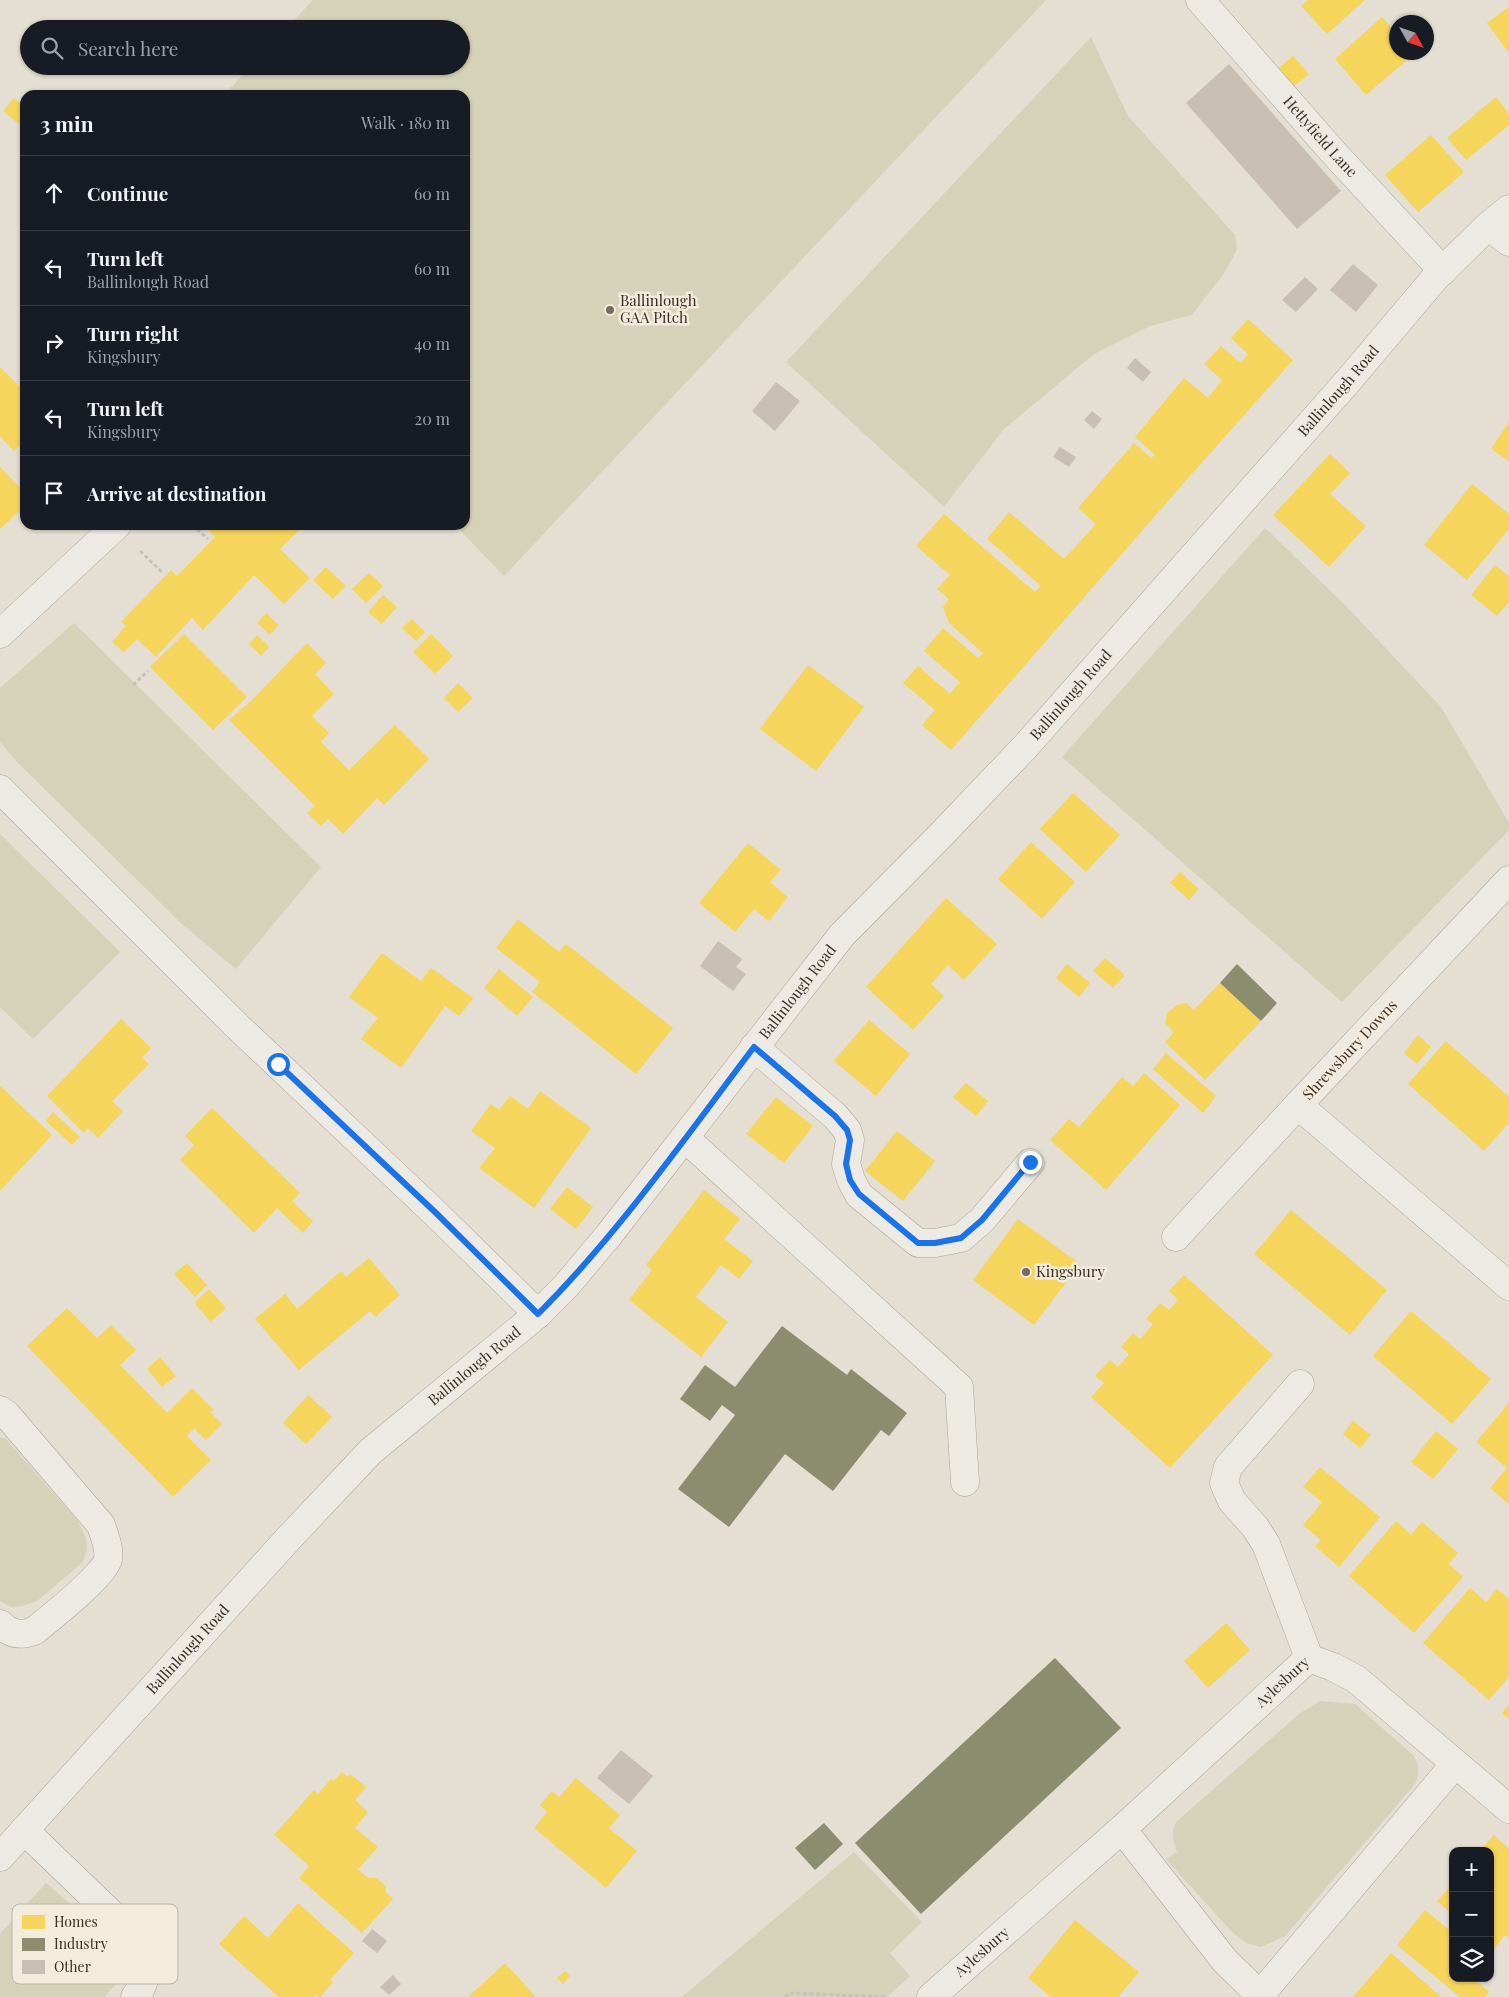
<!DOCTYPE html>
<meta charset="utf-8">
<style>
:root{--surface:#171b24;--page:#242831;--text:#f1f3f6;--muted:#9ea1a6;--line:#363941}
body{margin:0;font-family:"Playfair Display",serif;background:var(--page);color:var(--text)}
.controls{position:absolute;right:15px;bottom:15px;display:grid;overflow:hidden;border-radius:10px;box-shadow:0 1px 4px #0004}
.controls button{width:45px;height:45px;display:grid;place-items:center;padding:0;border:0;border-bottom:1px solid var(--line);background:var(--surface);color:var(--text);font:25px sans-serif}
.compass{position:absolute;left:1389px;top:15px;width:45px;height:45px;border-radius:50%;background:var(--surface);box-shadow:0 1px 4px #0004;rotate:130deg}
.stop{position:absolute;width:15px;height:15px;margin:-11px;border:4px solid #1a73e8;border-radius:50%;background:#fff}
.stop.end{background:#1a73e8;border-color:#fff;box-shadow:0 1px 5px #0008}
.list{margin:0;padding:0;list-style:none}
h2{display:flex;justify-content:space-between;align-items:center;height:65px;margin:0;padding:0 20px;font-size:21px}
h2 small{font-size:16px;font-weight:400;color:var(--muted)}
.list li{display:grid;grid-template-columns:32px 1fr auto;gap:15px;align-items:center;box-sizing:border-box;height:75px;padding:0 20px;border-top:1px solid var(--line)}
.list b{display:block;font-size:19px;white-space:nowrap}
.list p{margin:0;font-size:16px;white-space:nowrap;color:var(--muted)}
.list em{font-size:16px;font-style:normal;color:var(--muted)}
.icon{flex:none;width:28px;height:28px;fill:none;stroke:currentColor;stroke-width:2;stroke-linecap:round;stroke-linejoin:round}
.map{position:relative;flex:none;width:1509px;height:1997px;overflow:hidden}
.search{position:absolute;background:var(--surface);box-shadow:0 1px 4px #0004;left:20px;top:20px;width:450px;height:55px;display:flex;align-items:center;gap:12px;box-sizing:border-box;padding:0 18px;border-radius:28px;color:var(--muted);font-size:19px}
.panel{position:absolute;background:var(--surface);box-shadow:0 1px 4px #0004;left:20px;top:90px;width:450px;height:440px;border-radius:15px}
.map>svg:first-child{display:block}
.green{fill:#d4d2b8}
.homes{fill:#f6d55c}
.industry{fill:#8c8c6e}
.building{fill:#c8beb4}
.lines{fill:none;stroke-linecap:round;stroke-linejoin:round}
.minor-casing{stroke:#aaa49b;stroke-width:29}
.path{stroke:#c6c1ba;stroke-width:3;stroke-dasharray:4 2.5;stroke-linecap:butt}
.minor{stroke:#edeae4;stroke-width:28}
.route{stroke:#1a73e8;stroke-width:6}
.poi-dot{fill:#766b61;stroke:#f3ebdb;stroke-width:2}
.labels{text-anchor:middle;stroke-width:5;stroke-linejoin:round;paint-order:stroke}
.street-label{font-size:15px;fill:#3a2d23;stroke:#f3ebdb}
.poi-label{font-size:15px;fill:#3a2d23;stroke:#f3ebdb;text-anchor:start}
.key{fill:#f3ebdb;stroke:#bcb2a4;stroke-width:1}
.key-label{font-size:14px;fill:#3a2d23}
</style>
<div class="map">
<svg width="1509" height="1997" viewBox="0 0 1509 1997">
<rect width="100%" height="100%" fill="#e4ded3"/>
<g class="green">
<path d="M 313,0 L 1046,0 L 504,576 L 455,525 L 465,525 L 465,95 L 224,95 L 251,66 L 461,66 L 461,29 L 286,29 Z"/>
<path d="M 1091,37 L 1128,116 L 1235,235 L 1237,249 L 1225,272 L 1192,315 L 1150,326 L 1094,354 L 1003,430 L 944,507 L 786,362 Z"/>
<path d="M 1265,528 L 1346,606 L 1441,707 L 1509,823 L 1509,830 L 1342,1002 L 1062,757 Z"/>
<path d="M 74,623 L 321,867 L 236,969 L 184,926 L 17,762 L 0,742 L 0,688 Z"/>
<path d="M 0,834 L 120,952 L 33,1039 L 0,1007 Z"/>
<path d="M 0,1437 L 6,1439 L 78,1521 L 86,1538 L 87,1550 L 83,1562 L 37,1601 L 23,1606 L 11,1607 L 0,1601 Z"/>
<path d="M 1320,1701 L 1355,1704 L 1413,1755 C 1420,1766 1420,1772 1415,1784 L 1285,1936 L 1261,1947 L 1246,1943 L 1232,1932 L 1166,1859 L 1177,1852 C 1173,1840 1171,1834 1176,1822 L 1299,1714 Z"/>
<path d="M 854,1852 L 922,1922 L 890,1953 L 910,1976 L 887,1997 L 682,1997 Z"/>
<path d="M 46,1883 L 111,1939 L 119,1959 L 117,1983 L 104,1997 L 0,1997 L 0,1934 Z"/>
</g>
<g class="homes">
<path d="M 1308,0 L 1365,0 L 1327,34 L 1301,6 Z"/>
<path d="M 1509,7 L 1509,53 L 1487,23 Z"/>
<path d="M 1382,17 L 1396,33 L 1396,52 L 1414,54 L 1366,95 L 1335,59 Z"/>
<path d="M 1293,56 L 1309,74 L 1293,87 L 1277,69 Z"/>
<path d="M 1496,97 L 1509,114 L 1509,125 L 1466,160 L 1447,138 Z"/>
<path d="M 14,98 L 25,107 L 25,129 L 3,111 Z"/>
<path d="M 1431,135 L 1464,172 L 1418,212 L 1385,175 Z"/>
<path d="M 1248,319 L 1293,360 L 1182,485 L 951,750 L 922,725 L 935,710 L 903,683 L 918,666 L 950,694 L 960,682 L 924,651 L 943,628 L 978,658 L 983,653 L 949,623 L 943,607 L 949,599 L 937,589 L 950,575 L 916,546 L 944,514 L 1035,592 L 1041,586 L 987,539 L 1009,512 L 1064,559 L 1096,524 L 1078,508 L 1134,443 L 1151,458 L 1155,455 L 1135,437 L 1184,378 L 1208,398 L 1222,380 L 1204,364 L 1221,346 L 1241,363 L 1248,354 L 1231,338 Z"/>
<path d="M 0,367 L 19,386 L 25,380 L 25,452 L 19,446 L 14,451 L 0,436 Z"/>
<path d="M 1509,422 L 1509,461 L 1491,449 Z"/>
<path d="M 1330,454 L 1350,473 L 1330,494 L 1366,526 L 1329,567 L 1273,515 Z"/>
<path d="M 0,467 L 25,493 L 25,506 L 0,529 Z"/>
<path d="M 1472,484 L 1509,514 L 1509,529 L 1467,580 L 1424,545 Z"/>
<path d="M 210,525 L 304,525 L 280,549 L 310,578 L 284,604 L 254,575 L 203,630 L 192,618 L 156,657 L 137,639 L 124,652 L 112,642 L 126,626 L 121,622 L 171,570 L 177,576 L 215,537 L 207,529 Z"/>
<path d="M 1495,565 L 1509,576 L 1509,602 L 1497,616 L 1471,595 Z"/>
<path d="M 326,567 L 346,586 L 333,599 L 313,580 Z"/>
<path d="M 369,573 L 383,586 L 366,603 L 352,589 Z"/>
<path d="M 383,595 L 397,607 L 382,624 L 368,612 Z"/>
<path d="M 266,613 L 279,625 L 270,635 L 257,623 Z"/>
<path d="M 412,619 L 425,632 L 416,641 L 402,628 Z"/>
<path d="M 184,634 L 247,697 L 213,730 L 150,667 Z"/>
<path d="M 431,634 L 453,656 L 435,674 L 413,652 Z"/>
<path d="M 257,635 L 269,647 L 261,656 L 249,644 Z"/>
<path d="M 307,643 L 326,663 L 315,674 L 334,694 L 312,716 L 329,733 L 321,742 L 349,770 L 395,725 L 429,759 L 384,805 L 377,798 L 343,834 L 328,819 L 321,826 L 307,813 L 315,806 L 229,720 L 251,701 Z"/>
<path d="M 808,665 L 864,707 L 816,771 L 760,729 Z"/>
<path d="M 458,683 L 473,698 L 458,712 L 444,698 Z"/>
<path d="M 1073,793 L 1120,835 L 1086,872 L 1040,829 Z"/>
<path d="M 1031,842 L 1075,882 L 1042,919 L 998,879 Z"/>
<path d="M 748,843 L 781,870 L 770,882 L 788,897 L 769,921 L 754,909 L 735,932 L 699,903 Z"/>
<path d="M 1180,872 L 1199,889 L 1189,900 L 1170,883 Z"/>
<path d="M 946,898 L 997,944 L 964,980 L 948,965 L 931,984 L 944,996 L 913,1030 L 866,987 Z"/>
<path d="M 518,919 L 559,952 L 566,944 L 673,1028 L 636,1074 L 532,992 L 540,982 L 496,948 Z"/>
<path d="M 382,953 L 421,981 L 431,968 L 473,998 L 459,1016 L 445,1006 L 401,1068 L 361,1039 L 378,1018 L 349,997 Z"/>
<path d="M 1105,958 L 1125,975 L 1113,988 L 1093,971 Z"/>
<path d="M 1067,964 L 1090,983 L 1079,997 L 1056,978 Z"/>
<path d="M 499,969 L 533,997 L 517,1016 L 484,988 Z"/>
<path d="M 1220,983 L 1261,1021 L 1205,1080 L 1165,1042 L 1174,1032 L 1165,1023 L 1167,1013 L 1177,1005 L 1186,1003 L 1194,1010 Z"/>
<path d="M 121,1019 L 151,1048 L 142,1058 L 149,1064 L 112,1101 L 123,1111 L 98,1138 L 88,1128 L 84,1133 L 47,1096 Z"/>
<path d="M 869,1020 L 910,1054 L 876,1096 L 834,1061 Z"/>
<path d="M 1418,1035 L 1431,1047 L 1417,1064 L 1404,1053 Z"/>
<path d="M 1446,1041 L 1509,1097 L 1509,1123 L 1484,1151 L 1408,1084 Z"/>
<path d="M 1166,1053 L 1216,1096 L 1203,1113 L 1153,1069 Z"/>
<path d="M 1144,1073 L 1180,1105 L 1106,1190 L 1050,1140 L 1069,1119 L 1079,1127 L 1122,1077 L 1133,1086 Z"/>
<path d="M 966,1083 L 988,1101 L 976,1116 L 953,1097 Z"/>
<path d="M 0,1086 L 52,1135 L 0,1191 Z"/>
<path d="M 540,1091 L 591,1128 L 534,1208 L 479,1168 L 495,1148 L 471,1131 L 491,1104 L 499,1110 L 510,1096 L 528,1109 Z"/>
<path d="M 776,1097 L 813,1126 L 784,1163 L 746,1134 Z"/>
<path d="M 212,1108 L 300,1193 L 292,1201 L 313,1221 L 303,1233 L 277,1208 L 254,1233 L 180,1160 L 194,1145 L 185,1136 Z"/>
<path d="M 53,1112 L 80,1137 L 72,1145 L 46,1121 Z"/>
<path d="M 897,1131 L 935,1161 L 903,1201 L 865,1171 Z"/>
<path d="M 567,1187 L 593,1207 L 576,1229 L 550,1209 Z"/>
<path d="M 704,1190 L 740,1219 L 724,1239 L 753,1261 L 739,1279 L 721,1265 L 696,1297 L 728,1322 L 701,1357 L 629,1300 L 652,1270 L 646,1265 Z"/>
<path d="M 1291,1210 L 1387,1290 L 1350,1335 L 1254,1254 Z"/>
<path d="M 1018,1219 L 1080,1264 L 1034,1325 L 973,1280 Z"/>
<path d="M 369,1258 L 400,1295 L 375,1317 L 370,1311 L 299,1370 L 255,1319 L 285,1294 L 297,1309 L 341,1271 L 346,1277 Z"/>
<path d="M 187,1263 L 207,1285 L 195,1297 L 174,1274 Z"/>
<path d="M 1184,1275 L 1273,1355 L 1170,1468 L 1091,1397 L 1104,1383 L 1095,1376 L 1110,1360 L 1118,1367 L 1129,1354 L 1121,1347 L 1133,1333 L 1140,1339 L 1153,1324 L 1146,1319 L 1160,1303 L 1169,1310 L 1178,1300 L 1169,1291 Z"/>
<path d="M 209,1289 L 226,1308 L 211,1322 L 194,1303 Z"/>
<path d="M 67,1308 L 97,1338 L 111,1325 L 136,1350 L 120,1365 L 167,1413 L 192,1388 L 214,1410 L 210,1412 L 222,1424 L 206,1440 L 194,1428 L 187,1436 L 211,1460 L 173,1497 L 27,1346 Z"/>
<path d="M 1411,1311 L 1491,1379 L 1452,1424 L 1373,1356 Z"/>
<path d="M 160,1357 L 176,1376 L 162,1387 L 147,1369 Z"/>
<path d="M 308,1395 L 332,1417 L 306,1444 L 283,1423 Z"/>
<path d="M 1509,1403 L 1509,1504 L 1490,1488 L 1507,1468 L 1476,1442 Z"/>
<path d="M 1353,1421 L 1371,1435 L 1360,1448 L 1343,1434 Z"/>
<path d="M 1436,1431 L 1458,1449 L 1433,1479 L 1411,1462 Z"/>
<path d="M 1320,1467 L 1380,1517 L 1339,1567 L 1315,1546 L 1321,1540 L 1303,1525 L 1322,1502 L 1303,1487 Z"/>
<path d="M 1396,1521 L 1411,1535 L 1422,1522 L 1458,1553 L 1449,1564 L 1463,1577 L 1414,1633 L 1349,1576 Z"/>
<path d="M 1470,1588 L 1486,1602 L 1497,1589 L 1509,1599 L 1509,1677 L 1489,1700 L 1423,1643 Z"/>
<path d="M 1226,1623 L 1250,1650 L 1208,1688 L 1184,1661 Z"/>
<path d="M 1509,1705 L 1509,1719 L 1502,1713 Z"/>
<path d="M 342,1772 L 348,1777 L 350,1774 L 366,1787 L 355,1800 L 368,1812 L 355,1828 L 378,1847 L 358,1869 L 368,1878 L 376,1878 L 386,1886 L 386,1892 L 393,1899 L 362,1933 L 299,1878 L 309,1866 L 274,1835 L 314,1790 L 318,1794 L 331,1779 L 334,1781 Z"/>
<path d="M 576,1778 L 620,1815 L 609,1828 L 637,1851 L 606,1888 L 534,1828 L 547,1812 L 540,1805 L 552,1791 L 559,1797 Z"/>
<path d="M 1494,1835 L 1509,1849 L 1509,1938 L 1505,1935 L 1493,1950 L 1490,1948 L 1490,1851 L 1480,1851 Z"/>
<path d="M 1453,1883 L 1453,1915 L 1437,1901 Z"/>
<path d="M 298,1903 L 354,1953 L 330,1980 L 333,1982 L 320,1997 L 316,1995 L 314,1997 L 279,1997 L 219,1944 L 244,1916 L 268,1938 Z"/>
<path d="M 1425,1910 L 1453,1933 L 1453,1978 L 1473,1978 L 1489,1992 L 1485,1997 L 1460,1997 L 1397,1945 Z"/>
<path d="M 1075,1920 L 1139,1972 L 1118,1997 L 1051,1997 L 1028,1978 Z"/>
<path d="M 1391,1953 L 1441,1997 L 1353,1997 Z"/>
<path d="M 505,1963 L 536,1997 L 468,1997 Z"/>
<path d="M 565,1971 L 570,1976 L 563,1984 L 557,1978 Z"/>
</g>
<g class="industry">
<path d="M 1237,964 L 1277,1003 L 1261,1021 L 1220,983 Z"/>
<path d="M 782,1326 L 847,1375 L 851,1369 L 907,1413 L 889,1436 L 881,1430 L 833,1491 L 785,1454 L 729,1527 L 678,1489 L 735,1415 L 722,1405 L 710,1421 L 680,1399 L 705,1365 L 735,1387 Z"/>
<path d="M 1055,1658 L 1121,1728 L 921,1914 L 855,1843 Z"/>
<path d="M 824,1823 L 843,1844 L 815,1870 L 795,1848 Z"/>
</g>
<g class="building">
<path d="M 1229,64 L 1341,191 L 1297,229 L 1186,103 Z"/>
<path d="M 1353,264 L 1378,285 L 1356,312 L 1330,290 Z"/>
<path d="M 1305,277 L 1318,289 L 1296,312 L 1282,300 Z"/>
<path d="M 1135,358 L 1151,372 L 1143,382 L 1127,368 Z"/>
<path d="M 776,382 L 800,401 L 775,431 L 752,411 Z"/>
<path d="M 1092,411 L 1102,419 L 1094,429 L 1084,420 Z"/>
<path d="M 1060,447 L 1076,457 L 1069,467 L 1053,457 Z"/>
<path d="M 718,941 L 742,959 L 736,967 L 746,974 L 733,991 L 700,966 Z"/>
<path d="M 621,1750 L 653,1776 L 629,1804 L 597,1778 Z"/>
<path d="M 372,1929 L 387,1941 L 377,1953 L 362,1941 Z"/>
<path d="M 393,1975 L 401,1984 L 389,1995 L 380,1987 Z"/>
</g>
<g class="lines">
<defs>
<g id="minor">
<path id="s1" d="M 1200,0 L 1332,151 L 1443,271"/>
<path d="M 1488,226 L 1509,242"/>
<path d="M 0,634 L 117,525"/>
<path d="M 0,789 L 237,1026 L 435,1213 L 538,1314"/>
<path d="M 1509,880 L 1298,1105 L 1509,1286"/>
<path d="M 754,1047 L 835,1116 L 847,1130 L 850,1140 L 846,1164 L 851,1180 L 859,1195 L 918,1243 L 935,1243 L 961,1238 L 982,1220 L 1030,1163"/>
<path d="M 685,1138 L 959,1387 L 965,1482"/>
<path d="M 1176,1237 L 1298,1105"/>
<path d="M 1300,1384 L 1228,1467 L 1224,1483 L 1232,1501 L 1255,1527 L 1266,1544 L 1309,1658"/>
<path d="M 0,1410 L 7,1415 L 101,1525 C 104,1535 110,1548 108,1559 C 105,1575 49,1619 34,1631 C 21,1636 10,1634 0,1624"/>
<path d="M 1309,1658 L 1333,1667 L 1356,1679 L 1509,1809"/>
<path d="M 1122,1829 L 1225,1961 L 1262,1997"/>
<path d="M 24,1830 L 127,1929 C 142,1950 154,1974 135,1997"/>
<path id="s2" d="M 0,1857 L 288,1539 L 371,1451 L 538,1314 L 566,1286 L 608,1236 L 842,935 L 939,837 L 1025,747 L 1348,381 L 1435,278 L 1488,226 L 1509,209"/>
<path d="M 1260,1995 L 1455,1764"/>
<path id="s3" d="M 931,1997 L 1122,1829 L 1309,1658"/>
</g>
</defs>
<use href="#minor" class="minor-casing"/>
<g class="path">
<path d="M 192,525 L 208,539"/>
<path d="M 140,551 L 163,573"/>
<path d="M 133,685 L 148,671"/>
<path d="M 785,1997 L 790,1993 L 886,1997"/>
</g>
<use href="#minor" class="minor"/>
</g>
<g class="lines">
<path class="route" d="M 278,1064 L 436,1213 L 538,1314 C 619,1233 685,1138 754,1047 L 835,1116 L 847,1130 L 850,1140 L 846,1164 L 850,1180 L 859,1194 L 918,1243 L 935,1243 L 961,1238 L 982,1220 L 1030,1162"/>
</g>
<g class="poi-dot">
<circle cx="610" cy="310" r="5"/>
<circle cx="1026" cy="1272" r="5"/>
</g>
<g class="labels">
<g class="street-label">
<text dy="5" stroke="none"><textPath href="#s1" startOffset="182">Hettyfield Lane</textPath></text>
<text dy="5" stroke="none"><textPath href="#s2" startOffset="1989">Ballinlough Road</textPath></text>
<text dy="5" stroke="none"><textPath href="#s2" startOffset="1584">Ballinlough Road</textPath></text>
<text dy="5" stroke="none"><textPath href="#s2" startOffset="1180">Ballinlough Road</textPath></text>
<text transform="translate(1350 1050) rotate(-47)" y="5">Shrewsbury Downs</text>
<text dy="5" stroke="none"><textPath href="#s2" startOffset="684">Ballinlough Road</textPath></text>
<text dy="5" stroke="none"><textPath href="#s2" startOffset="280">Ballinlough Road</textPath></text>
<text dy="5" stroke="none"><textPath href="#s3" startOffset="472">Aylesbury</textPath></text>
<text dy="5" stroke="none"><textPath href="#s3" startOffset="68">Aylesbury</textPath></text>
</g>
<g class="poi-label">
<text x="620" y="306">Ballinlough<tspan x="620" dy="17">GAA Pitch</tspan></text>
<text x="1036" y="1277">Kingsbury</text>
</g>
</g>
<rect x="12" y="1904" width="166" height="80" rx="8" class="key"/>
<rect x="22" y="1915" width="23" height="14" fill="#f6d55c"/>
<rect x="22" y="1938" width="23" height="13" fill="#8c8c6e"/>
<rect x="22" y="1960" width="23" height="14" fill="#c8beb4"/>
<g class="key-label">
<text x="54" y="1927">Homes</text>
<text x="54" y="1949">Industry</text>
<text x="54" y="1972">Other</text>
</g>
</svg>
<div class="controls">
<button>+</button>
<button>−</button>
<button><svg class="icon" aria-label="layers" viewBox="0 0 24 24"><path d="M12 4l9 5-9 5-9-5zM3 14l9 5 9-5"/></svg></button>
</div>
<svg class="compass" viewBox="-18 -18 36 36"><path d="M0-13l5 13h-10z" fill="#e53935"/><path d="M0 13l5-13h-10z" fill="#9ea1a6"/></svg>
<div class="stop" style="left:278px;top:1064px"></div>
<div class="stop end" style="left:1030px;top:1162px"></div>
<div class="search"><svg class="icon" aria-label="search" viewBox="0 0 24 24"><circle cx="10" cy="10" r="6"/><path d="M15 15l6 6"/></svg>Search here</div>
<section class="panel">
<h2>3 min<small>Walk · 180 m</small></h2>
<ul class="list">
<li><svg class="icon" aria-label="ahead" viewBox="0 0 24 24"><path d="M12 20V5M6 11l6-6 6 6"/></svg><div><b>Continue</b></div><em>60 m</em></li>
<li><svg class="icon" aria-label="left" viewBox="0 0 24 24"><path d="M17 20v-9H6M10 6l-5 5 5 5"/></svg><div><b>Turn left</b><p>Ballinlough Road</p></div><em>60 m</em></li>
<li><svg class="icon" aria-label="right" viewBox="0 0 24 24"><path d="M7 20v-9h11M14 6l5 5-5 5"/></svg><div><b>Turn right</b><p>Kingsbury</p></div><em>40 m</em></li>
<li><svg class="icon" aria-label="left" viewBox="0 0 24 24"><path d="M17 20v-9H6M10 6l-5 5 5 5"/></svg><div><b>Turn left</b><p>Kingsbury</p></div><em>20 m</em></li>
<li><svg class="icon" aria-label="arrive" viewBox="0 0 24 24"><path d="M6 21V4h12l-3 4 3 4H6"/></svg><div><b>Arrive at destination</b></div></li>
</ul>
</section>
</div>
